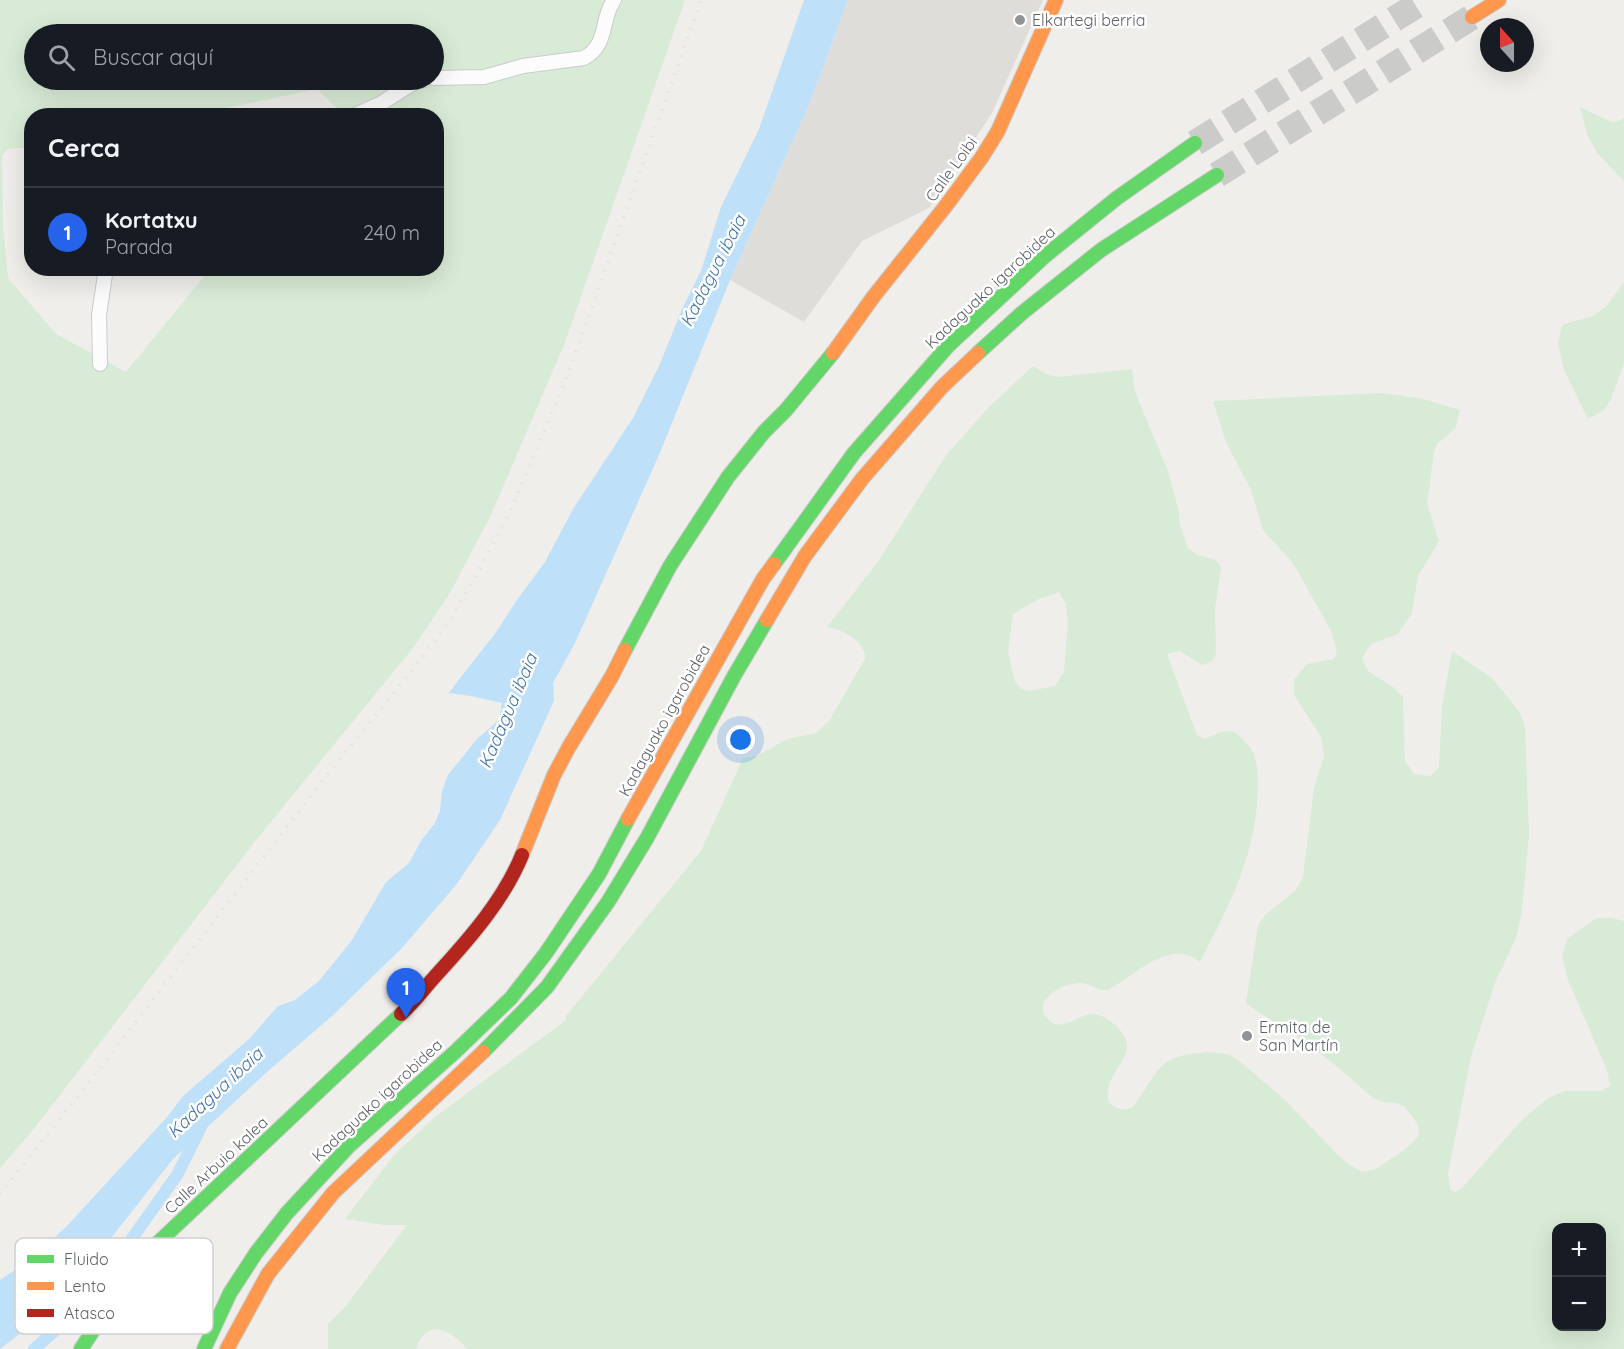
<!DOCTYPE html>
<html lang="es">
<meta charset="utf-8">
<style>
:root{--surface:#171b24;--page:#242831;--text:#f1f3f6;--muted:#9ea1a6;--line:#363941;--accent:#2563eb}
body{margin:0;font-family:Quicksand,sans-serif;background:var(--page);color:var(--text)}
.controls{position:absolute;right:18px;bottom:18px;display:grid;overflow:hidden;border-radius:12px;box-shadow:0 6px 24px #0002}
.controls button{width:54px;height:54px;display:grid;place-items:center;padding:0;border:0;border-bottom:2px solid var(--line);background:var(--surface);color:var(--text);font:30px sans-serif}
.compass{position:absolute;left:1480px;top:18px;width:54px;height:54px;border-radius:50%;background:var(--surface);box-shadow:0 6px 24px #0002;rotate:339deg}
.you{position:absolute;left:741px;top:740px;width:21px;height:21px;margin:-15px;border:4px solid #fff;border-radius:50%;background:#1a73e8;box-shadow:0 0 0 9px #1a73e833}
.badge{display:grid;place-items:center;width:39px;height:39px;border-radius:50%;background:var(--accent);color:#fff;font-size:20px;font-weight:700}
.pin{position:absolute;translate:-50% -50px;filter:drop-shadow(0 2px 3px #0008)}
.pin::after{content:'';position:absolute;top:32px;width:21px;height:18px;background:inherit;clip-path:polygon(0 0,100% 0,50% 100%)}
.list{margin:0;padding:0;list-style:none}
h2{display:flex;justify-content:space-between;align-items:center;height:78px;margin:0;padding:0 24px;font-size:26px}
h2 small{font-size:20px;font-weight:400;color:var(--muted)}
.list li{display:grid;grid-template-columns:39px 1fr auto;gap:18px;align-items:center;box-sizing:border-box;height:90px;padding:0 24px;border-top:2px solid var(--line)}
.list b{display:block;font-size:22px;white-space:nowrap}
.list p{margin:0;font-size:20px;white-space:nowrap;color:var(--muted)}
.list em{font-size:20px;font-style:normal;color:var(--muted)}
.icon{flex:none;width:33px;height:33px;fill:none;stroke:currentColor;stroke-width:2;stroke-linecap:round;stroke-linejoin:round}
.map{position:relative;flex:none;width:1624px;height:1349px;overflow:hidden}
.search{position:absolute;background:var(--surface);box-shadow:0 6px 24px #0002;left:24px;top:24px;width:420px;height:66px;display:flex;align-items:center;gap:15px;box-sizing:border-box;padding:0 21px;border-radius:33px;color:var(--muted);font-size:22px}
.panel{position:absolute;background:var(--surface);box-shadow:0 6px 24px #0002;left:24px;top:108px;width:420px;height:168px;border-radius:24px}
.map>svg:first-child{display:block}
.industrial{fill:#dfddda}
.green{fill:#d8ebd6;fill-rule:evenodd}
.water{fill:#bfe0f9}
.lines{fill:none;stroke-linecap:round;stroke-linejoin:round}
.canal{stroke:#bfe0f9;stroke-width:12}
.highway-tunnel{stroke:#cbcbca;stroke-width:26;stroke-dasharray:26 13;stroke-linecap:butt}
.street-casing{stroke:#cbcccc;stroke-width:16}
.fast-casing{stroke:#cacacb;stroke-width:16}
.slow-casing{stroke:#cacacb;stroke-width:16}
.jam-casing{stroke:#cacacb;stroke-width:16}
.street{stroke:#fdfcfc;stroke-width:14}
.fast{stroke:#63d668;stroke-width:14}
.slow{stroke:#ff974d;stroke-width:14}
.jam{stroke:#b3261e;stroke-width:14}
.rail{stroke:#e4e4e4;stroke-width:4;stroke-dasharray:1.5 8;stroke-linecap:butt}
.poi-dot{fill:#919496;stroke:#fff;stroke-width:2}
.labels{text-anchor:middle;stroke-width:5;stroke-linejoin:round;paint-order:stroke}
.poi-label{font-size:16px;fill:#5f6368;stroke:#fff;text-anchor:start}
.street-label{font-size:16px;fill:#5f6368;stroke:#fff}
.water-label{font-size:18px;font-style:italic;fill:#4174aa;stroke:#fff}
.key{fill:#fff;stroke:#cfd0d2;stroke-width:1.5}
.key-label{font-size:16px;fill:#5f6368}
</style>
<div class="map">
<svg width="1624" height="1349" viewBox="0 0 1624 1349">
<rect width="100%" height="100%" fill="#efeeea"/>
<path class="industrial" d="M 848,0 L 1043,0 L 992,113 L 929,208 L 862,241 L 804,322 L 730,280 L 809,105 Z"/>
<g class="green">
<path d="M 0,0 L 685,0 L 564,345 L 491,515 L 450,593 L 413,648 L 256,840 L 33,1130 L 0,1168 ZM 34,34 L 434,34 L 434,80 L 34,80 ZM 317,89 L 344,115 L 436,116 L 436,268 L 210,269 L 126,372 L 56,334 L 8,278 L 3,224 L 2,155 L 8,149 L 31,147 L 32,116 L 193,115 Z"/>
<path d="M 1580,107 L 1614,123 L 1624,118 L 1624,181 L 1598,154 L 1588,137 Z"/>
<path d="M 1624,282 L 1624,363 L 1611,399 L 1604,410 L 1588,419 L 1564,370 L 1558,343 L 1562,326 C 1572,320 1579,321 1590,317 C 1605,312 1615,294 1624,282 Z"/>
<path d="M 1033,366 L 1046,374 L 1059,377 L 1132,369 L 1135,392 L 1168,471 L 1179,512 L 1180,525 L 1188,548 L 1197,555 L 1216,560 L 1221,568 L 1215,609 L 1216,653 L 1213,661 L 1202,665 L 1180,651 L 1167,654 L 1197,735 L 1205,739 C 1227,730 1231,725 1248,745 C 1258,756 1258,775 1258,789 C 1256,855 1230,904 1200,962 C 1170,937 1135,976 1108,990 C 1098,992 1092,984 1082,983 C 1069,982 1042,993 1043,1009 C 1043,1013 1044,1014 1046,1017 C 1059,1035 1077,1015 1092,1014 C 1099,1014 1104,1017 1109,1020 C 1154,1054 1099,1068 1109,1102 C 1115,1110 1124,1111 1133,1107 L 1158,1070 L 1165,1063 L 1172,1059 L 1184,1055 L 1207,1052 L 1228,1054 L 1238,1060 L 1284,1099 L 1339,1156 L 1350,1165 L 1362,1172 L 1376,1169 L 1404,1150 L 1417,1138 L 1419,1134 L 1418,1125 L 1405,1107 L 1397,1103 L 1382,1102 L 1373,1098 L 1340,1069 L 1305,1041 L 1255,1010 L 1246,1003 L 1258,925 L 1266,914 L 1295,891 L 1303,877 L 1314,788 L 1324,756 L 1321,737 L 1294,695 L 1294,680 L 1307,664 L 1334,659 L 1337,651 L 1331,631 L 1293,563 L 1263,530 L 1251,490 L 1226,442 L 1213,401 L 1381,393 L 1419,398 L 1460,410 L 1455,429 L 1437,444 L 1434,452 L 1427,504 L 1439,541 L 1418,576 L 1412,613 L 1398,634 L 1371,644 L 1362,658 L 1368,671 L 1393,687 L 1403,697 L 1405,761 L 1414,774 L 1431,776 L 1439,767 L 1442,707 L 1452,651 L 1492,678 L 1519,711 L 1525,727 L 1529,834 L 1522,910 L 1516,938 L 1495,983 L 1471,1057 L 1448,1174 L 1450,1190 L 1455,1192 L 1463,1187 L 1522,1120 L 1548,1098 L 1564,1091 L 1601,1091 L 1610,1086 L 1607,1070 L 1568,980 L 1562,955 L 1568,938 L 1597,918 L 1612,918 L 1624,921 L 1624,1349 L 467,1349 C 451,1329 426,1317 416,1349 L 328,1349 L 328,1324 L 346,1306 L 407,1225 L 384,1225 L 345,1219 L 394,1155 L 435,1117 L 566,1020 L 566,1016 L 701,851 L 743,758 L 757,756 L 787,739 L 816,733 L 829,721 L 866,657 C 862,640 844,630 827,627 L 877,563 L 947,454 L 989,407 ZM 1059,592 L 1066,604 L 1068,623 L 1064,672 L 1055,686 L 1029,691 L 1022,689 L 1015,682 L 1008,652 L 1013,614 L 1039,599 ZM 1556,1228 L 1602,1228 L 1602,1326 L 1556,1326 Z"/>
</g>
<path class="water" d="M 804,0 L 848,0 L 809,105 L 730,280 L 659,455 L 575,643 L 553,683 L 554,701 L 500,820 L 456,885 L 402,948 L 332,1016 L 267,1072 L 173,1159 L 101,1251 L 45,1314 L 0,1349 L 0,1280 L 31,1259 L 66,1227 L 168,1116 L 183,1096 L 248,1040 L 278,1006 L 295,1000 L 319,981 L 352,940 L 386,882 L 409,863 L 421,841 L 435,823 L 440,811 L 442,791 L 448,775 L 477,739 L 499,720 L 502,703 L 471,696 L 449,693 L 457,682 L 494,635 L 517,600 L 545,562 L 573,509 L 633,418 L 659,366 L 683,307 L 701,271 L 721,207 L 759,129 Z"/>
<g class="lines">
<path class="canal" d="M 34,1349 L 92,1299 L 101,1282 L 177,1175 L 201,1127"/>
<g class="highway-tunnel">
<path d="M 1195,143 L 1425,0"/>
<path d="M 1217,175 L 1472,17"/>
</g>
<defs>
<g id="street">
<path d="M 434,78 L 484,77 L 523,66 L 584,58 C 609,44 600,20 614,0"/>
<path d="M 353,116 L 380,104 L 413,83 L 424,80"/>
<path d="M 100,364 L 99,315 L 106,268"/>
</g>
<g id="fast">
<path d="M 978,353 L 1022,313 L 1101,250 L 1217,175"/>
<path d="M 774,564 L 854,453 L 949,345 L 1045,256 L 1117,198 L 1195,143"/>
<path d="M 625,650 L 670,566 L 728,477 L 764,432 L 786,410 L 833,353"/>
<path d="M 483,1052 L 547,987 L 608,902 L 647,838 L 734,676 L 767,620"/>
<path d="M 81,1349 L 121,1288 L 148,1252 L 401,1014"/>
<path d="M 204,1349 L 230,1293 L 256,1253 L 287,1213 L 349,1146 L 455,1052 L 511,998 L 546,953 L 599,874 L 628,819"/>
</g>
<g id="slow">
<path d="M 1472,17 L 1499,0"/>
<path d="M 833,353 L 874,296 L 945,207 L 982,157 L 998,131 L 1056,0"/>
<path d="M 767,620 L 805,556 L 862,479 L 942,387 L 978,353"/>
<path d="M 628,819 L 763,579 L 774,564"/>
<path d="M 522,855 L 554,775 L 569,747 L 612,676 L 625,650"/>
<path d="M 227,1349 L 268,1274 L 333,1193 L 483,1052"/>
</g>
<path id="jam" d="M 401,1014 C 415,1001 426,986 439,972 C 471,937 504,899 522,855"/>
</defs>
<use href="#street" class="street-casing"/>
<use href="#fast" class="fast-casing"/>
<use href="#slow" class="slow-casing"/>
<use href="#jam" class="jam-casing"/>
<use href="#street" class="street"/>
<use href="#fast" class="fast"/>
<use href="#slow" class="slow"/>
<use href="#jam" class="jam"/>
<path class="rail" d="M 0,1194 L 94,1076 L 324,779 L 424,655 L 450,620 L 472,583 L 510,512 L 568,374 L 701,0"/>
</g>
<g class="poi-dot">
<circle cx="1020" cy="20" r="6"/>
<circle cx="1247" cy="1036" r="6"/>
</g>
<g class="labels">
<g class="poi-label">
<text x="1032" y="26">Elkartegi berria</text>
<text x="1259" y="1033">Ermita de<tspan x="1259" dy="18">San Martín</tspan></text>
</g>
<g class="street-label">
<text transform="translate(951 169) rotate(-54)" y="6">Calle Loibi</text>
<text transform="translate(990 287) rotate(-43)" y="6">Kadaguako igarobidea</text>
<text transform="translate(664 720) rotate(-61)" y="6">Kadaguako igarobidea</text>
<text transform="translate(377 1100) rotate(-43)" y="6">Kadaguako igarobidea</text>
<text transform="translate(216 1165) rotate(-43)" y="6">Calle Arbuio kalea</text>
</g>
<g class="water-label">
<text transform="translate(713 271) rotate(-63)" y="6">Kadagua ibaia</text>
<text transform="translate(508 711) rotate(-67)" y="6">Kadagua ibaia</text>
<text transform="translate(215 1093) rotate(-43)" y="6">Kadagua ibaia</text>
</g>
</g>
<rect x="15" y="1238" width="198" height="96" rx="9" class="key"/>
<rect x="27" y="1255" width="27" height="8" fill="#63d668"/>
<rect x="27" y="1282" width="27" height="8" fill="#ff974d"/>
<rect x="27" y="1309" width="27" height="8" fill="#b3261e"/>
<g class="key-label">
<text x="64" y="1265">Fluido</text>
<text x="64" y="1292">Lento</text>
<text x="64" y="1319">Atasco</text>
</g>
</svg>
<div class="controls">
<button>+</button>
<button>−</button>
</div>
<svg class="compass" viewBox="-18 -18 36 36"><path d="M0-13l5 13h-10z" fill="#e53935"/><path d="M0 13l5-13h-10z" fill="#9ea1a6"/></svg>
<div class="you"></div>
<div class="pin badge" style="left:406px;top:1018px">1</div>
<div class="search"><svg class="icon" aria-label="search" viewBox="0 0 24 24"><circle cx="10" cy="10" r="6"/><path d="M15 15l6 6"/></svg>Buscar aquí</div>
<section class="panel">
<h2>Cerca<small></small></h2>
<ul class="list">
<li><span class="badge">1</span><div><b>Kortatxu</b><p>Parada</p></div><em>240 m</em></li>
</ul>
</section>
</div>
